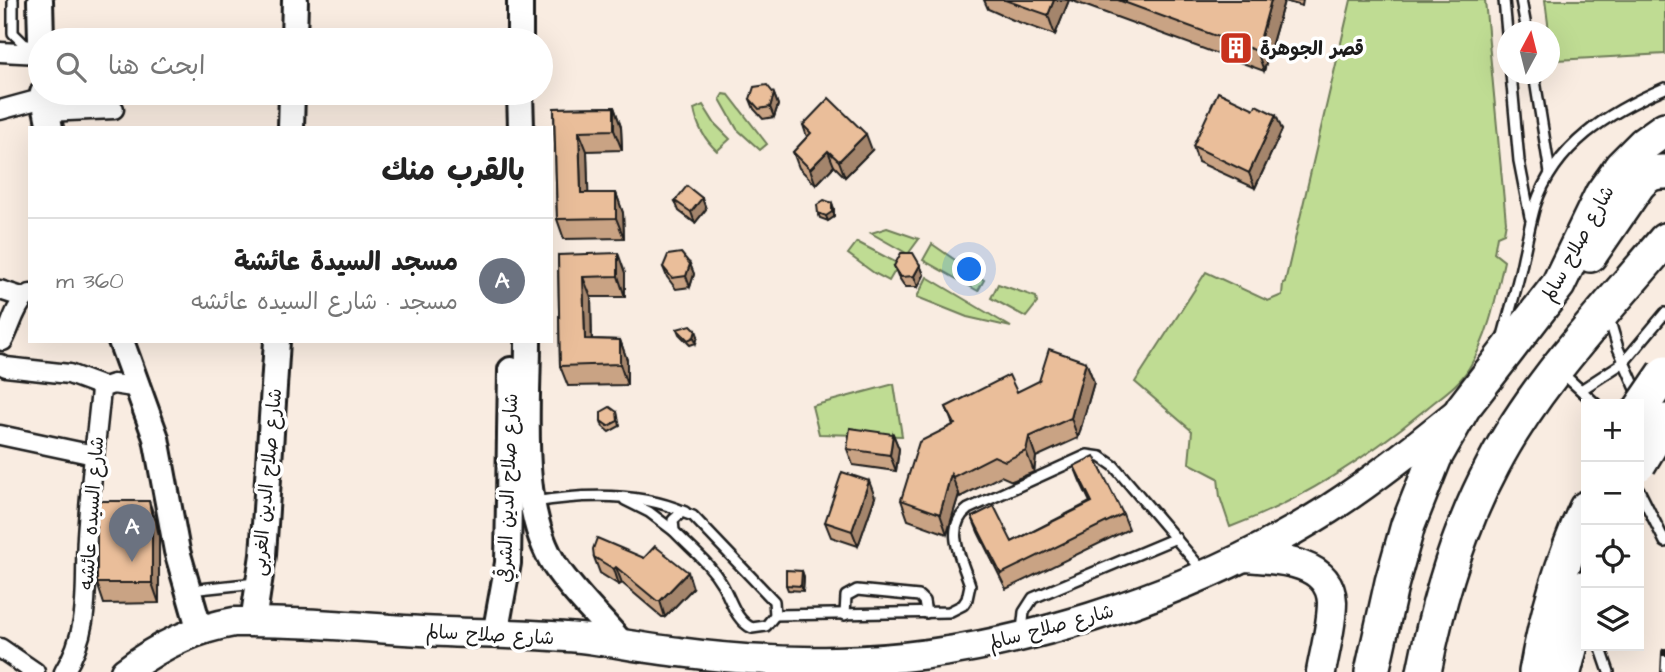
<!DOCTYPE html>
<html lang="ar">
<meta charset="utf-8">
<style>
:root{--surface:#fff;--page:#f2f2f2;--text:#222;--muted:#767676;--line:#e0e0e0;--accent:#c8321e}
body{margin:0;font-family:"Architects Daughter","Playpen Sans Arabic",sans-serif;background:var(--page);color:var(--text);direction:rtl}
.controls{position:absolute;right:21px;bottom:21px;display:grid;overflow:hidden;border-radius:0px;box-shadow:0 7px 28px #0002}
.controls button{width:63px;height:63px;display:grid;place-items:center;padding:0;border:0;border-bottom:2px solid var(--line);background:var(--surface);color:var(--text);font:35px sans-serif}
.compass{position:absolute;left:1497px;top:21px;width:63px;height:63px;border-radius:50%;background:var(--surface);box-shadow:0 7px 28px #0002;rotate:7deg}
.you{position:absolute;left:970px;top:270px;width:24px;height:24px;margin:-18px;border:5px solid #fff;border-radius:50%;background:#1a73e8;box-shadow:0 0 0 10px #1a73e833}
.badge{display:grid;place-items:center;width:46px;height:46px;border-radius:50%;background:var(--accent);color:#fff;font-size:23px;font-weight:700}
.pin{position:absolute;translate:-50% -58px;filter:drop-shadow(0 2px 4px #0008)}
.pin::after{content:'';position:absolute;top:37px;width:24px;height:21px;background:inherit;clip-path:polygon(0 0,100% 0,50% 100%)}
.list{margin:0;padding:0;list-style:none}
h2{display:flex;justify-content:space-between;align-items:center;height:91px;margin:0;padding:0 28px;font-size:30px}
h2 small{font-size:23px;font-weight:400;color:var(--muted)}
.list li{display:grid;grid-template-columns:46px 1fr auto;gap:21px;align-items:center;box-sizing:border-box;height:126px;padding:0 28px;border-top:2px solid var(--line)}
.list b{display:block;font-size:26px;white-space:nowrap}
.list p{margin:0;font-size:23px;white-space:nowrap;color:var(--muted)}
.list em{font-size:23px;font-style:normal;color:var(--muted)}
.icon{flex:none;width:38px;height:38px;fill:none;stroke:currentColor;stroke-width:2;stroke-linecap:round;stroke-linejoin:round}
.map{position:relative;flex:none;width:1665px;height:672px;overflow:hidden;direction:ltr}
.search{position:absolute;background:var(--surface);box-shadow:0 7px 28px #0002;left:28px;top:28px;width:525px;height:77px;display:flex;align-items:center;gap:18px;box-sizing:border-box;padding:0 24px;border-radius:38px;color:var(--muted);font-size:26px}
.panel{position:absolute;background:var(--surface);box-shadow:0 7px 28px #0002;left:28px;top:126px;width:525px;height:217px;border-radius:0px;direction:rtl}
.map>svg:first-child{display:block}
.green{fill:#bfdc93;stroke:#6e7c58;stroke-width:2}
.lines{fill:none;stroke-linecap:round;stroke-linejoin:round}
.lane-casing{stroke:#1c1c1c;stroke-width:14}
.street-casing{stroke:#1c1c1c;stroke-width:23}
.secondary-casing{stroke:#1c1c1c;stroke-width:30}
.primary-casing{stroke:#1c1c1c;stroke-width:33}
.highway-casing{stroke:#1c1c1c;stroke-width:38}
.lane{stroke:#fff;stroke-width:9}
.street{stroke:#fff;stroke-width:18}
.secondary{stroke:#fff;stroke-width:24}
.primary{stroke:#fff;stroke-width:28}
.highway{stroke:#fff;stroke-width:33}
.rail-casing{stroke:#1c1c1c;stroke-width:8}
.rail{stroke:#fff;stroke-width:5;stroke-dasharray:16;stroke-linecap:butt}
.highway-bridge-casing{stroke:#1c1c1c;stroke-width:38;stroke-linecap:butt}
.highway-bridge{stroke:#fff;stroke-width:33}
.wall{fill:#c9a384;stroke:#1c1c1c;stroke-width:2}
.shaded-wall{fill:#a4856c;stroke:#1c1c1c;stroke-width:2}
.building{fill:#eabe9a;stroke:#1c1c1c;stroke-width:2}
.labels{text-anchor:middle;stroke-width:7;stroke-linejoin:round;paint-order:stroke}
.poi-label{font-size:19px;font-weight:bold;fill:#1c1c1c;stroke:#fff;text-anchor:start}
.street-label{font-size:19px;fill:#1c1c1c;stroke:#fff}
</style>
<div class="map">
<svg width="1665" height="672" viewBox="0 0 1665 672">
<rect width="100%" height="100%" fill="#f9ece1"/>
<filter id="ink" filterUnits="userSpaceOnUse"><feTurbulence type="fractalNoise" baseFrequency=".0143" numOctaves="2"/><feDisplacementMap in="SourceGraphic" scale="14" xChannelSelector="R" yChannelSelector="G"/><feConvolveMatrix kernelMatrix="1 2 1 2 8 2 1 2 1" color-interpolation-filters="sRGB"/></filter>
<g filter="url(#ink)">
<g class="green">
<path d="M 1351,0 L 1485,0 L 1506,222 L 1504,233 L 1497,236 L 1494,253 L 1504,261 C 1496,297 1489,336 1469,368 C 1459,385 1441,396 1427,408 C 1366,458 1303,500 1230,527 L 1220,497 L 1218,478 L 1189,463 L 1192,431 L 1135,382 L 1206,272 L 1268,301 L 1282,295 L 1283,283 L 1285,282 Z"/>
<path d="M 1545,0 L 1665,0 L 1665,54 L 1556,60 L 1552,55 Z"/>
<path d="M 723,94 L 729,95 L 767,144 L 760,150 L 737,129 L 720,99 Z"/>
<path d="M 703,105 L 715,124 L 730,139 L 717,151 C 704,139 697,126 694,109 Z"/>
<path d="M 887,228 L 919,239 L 908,254 L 871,233 Z"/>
<path d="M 857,242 L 899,264 L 889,281 L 874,273 L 848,254 Z"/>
<path d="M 932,244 L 984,280 L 978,291 L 923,260 Z"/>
<path d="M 927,277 L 1011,327 L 967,317 L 917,297 Z"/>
<path d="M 998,284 L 1036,297 L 1037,303 L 1026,317 L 991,298 Z"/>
<path d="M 894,384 L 902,436 L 819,434 L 812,406 Z"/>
</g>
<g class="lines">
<defs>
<g id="lane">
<path d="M 13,0 L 13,33 L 24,44 L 36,47"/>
<path d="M 1504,0 L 1508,43"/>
<path d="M 1521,0 L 1527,32"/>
<path d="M 1511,74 L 1519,161 L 1530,217"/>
<path d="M 1534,74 L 1550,173"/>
<path d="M 1609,318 L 1618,348 L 1639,396"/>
<path d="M 1503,336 C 1510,310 1518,284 1523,258 C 1527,241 1530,223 1535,206 C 1555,145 1609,112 1665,88"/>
<path d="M 1561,372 L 1596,404"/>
<path d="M 1581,390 L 1624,362 L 1665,313"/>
<path d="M 1639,490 L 1665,542"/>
<path d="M 625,500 L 649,512 L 674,531"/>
<path d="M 534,502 C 583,494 639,492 685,512"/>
<path d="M 682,512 L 693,516 L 774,601 L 775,615 L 766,626 L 752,628 C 735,620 731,599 722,584 C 709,562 691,549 674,531 L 673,520 Z"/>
<path d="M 190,590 L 256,583"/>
<path d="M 775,615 L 949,612 L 963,605 L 967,599 L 970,585 C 962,560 943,528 968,509 L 1087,455 L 1101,457 L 1114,466 L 1204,572"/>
<path d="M 845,615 L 846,596 L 857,590 L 919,596 L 924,601 L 926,613"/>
<path d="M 1022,631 L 1024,612 L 1033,598 L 1176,538"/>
<path d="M 1600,646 L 1609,672"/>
</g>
<g id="street">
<path d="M 0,52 L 40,54"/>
<path d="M 0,110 L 44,98"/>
<path d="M 46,112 L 114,109"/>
<path d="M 0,290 L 25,298 L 30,294"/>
<path d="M 3,341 C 11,327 14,309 25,298"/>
<path d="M 0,364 L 6,367 L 69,374 L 104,387"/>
<path d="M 0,435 L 94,455"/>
<path d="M 0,648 L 35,672"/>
<path d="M 64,672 C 92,627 84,586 87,536 C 90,487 96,439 101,390 L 104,387 L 113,384 L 139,388"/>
</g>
<g id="secondary">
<path d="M 40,0 L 41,40"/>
<path d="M 294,40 L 295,0"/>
<path d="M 520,40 L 520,0"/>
<path d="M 43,93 L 50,128"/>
<path d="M 520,93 L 521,128"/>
<path d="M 291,128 L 292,93"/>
<path d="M 121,341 L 156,438 L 177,551 L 200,631"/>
<path d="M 528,341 C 528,409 517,509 556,567 C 575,595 601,619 623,645"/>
<path d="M 253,622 L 263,555 L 277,341"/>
<path d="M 495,635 L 508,563 L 511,370"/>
</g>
<g id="primary">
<path d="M 1244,557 C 1275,559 1330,560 1332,602 C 1332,625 1325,650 1321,672"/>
<path d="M 125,672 C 157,647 194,629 234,622 C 296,621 359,627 421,631 C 477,634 534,633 589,639 C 619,643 649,649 679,652 C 730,659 782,662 834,661 C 998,659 1190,597 1329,509 C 1374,480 1416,446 1458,412"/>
</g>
<g id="highway">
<path d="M 1590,255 L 1638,185 C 1646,176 1653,171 1665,172"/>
<path d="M 1372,672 L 1392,582 L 1408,525 L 1435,457 L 1463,408 L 1558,285 L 1602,194 L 1621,167 L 1644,144 L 1665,129"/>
<path d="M 1424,672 C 1438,600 1458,530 1493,465 C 1536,382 1605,312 1665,240"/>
<path d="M 1536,672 C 1546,615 1562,561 1586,508"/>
<path d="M 1564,672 L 1586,587"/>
</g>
</defs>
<use href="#lane" class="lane-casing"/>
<use href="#street" class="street-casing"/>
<use href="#secondary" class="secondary-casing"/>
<use href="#primary" class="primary-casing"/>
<use href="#highway" class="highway-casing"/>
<use href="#lane" class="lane"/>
<use href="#street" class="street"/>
<use href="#secondary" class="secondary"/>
<use href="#primary" class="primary"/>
<use href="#highway" class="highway"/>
<defs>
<path id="rail" d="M 1664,672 L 1665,652"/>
</defs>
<use href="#rail" class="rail-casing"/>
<use href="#rail" class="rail"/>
<defs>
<g id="highway-bridge">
<path d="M 1639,411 L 1665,373"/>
<path d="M 1639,464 L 1665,421"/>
</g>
</defs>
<use href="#highway-bridge" class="highway-bridge-casing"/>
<use href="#highway-bridge" class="highway-bridge"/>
</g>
<g class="wall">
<path d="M 984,0 L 1069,0 L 1055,35 L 1013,20 L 988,9 Z"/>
<path d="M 1070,0 L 1303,0 L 1302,6 L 1284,1 L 1264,71 Z"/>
<path d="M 774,94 L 778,105 L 774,117 L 763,119 L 754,109 L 750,99 Z"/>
<path d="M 614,107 L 621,127 L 622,150 L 587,151 L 588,193 L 616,193 L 623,213 L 624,238 L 564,239 L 557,219 L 554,108 Z"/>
<path d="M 1254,109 L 1282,130 L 1255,188 L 1198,162 L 1193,146 Z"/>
<path d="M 803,125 L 872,150 L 845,177 L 834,166 L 816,185 L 799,168 L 793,152 L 807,137 Z"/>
<path d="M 702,198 L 706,209 L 695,223 L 679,211 L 675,201 Z"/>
<path d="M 832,203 L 834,209 L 834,217 L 828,221 L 820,218 L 818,213 Z"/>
<path d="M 558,255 L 625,273 L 625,297 L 591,297 L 592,339 L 620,340 L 627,360 L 627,385 L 568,386 L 560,366 Z"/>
<path d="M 690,264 L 694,274 L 690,287 L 676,289 L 667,277 L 663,267 Z"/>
<path d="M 920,265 L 924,275 L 918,287 L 905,287 L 898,276 L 894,266 Z"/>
<path d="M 677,329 L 698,336 L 696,343 L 690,345 L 679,334 Z"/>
<path d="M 1086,362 L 1094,382 L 1078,438 L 1036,457 L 1034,472 L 1012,481 L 1001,476 L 960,497 L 959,494 L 947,534 L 908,520 L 901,500 L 953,425 L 946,407 L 1017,392 Z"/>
<path d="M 617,412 L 620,426 L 609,432 L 603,427 L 601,421 Z"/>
<path d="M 893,434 L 899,449 L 896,471 L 853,465 L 847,449 Z"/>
<path d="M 1074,466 L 1123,514 L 1129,529 L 1006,589 L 978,532 L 972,517 L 1012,542 L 1090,502 L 1080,481 Z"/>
<path d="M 875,497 L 858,546 L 831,537 L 825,522 Z"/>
<path d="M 156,521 L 159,537 L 159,603 L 104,604 L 97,583 Z"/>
<path d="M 594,557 L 693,588 L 665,617 L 662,617 L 622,583 L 619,585 L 600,573 Z"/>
<path d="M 802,571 L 804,577 L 803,591 L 788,590 L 786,585 Z"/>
</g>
<g class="shaded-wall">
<path d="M 1054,0 L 1069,0 L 1055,35 L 1048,15 Z"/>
<path d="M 1271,0 L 1284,0 L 1284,1 L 1264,71 L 1257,51 Z"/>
<path d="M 774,94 L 778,105 L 774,117 L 770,107 Z"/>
<path d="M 614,107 L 621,127 L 622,150 L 614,130 Z"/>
<path d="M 1276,115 L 1282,130 L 1255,188 L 1249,173 Z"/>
<path d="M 579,131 L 587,151 L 589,213 L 581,193 Z"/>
<path d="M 866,134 L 872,150 L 845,177 L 839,161 Z"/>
<path d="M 828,151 L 834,166 L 816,185 L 810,169 Z"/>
<path d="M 616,193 L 623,213 L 624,238 L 616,218 Z"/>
<path d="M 702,198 L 706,209 L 695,223 L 691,212 Z"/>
<path d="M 832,203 L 834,209 L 834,217 L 828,221 L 826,216 Z"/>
<path d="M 618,253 L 625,273 L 625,297 L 618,276 Z"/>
<path d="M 690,264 L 694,274 L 690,287 L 686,276 Z"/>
<path d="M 920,265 L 924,275 L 918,287 L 914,276 Z"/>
<path d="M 583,277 L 591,297 L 592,359 L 585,339 Z"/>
<path d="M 696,330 L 698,336 L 696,343 L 694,337 Z"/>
<path d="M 620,340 L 627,360 L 627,385 L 620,364 Z"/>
<path d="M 1086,362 L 1094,382 L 1078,438 L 1071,418 Z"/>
<path d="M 893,434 L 899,449 L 896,471 L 890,455 Z"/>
<path d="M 1029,437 L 1036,457 L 1034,472 L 1026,451 Z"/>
<path d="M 951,474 L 959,494 L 947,534 L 940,514 Z"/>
<path d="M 869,481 L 875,497 L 858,546 L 852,531 Z"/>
<path d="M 149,501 L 156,521 L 159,537 L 159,603 L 152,583 Z"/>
<path d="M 616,567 L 622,583 L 619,585 L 614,569 Z"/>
<path d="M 802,571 L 804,577 L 803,591 L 801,586 Z"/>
<path d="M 688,572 L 693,588 L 665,617 L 660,601 Z"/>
</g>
<g class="building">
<path d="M 1005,0 L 1054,0 L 1048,15 Z"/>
<path d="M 1118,0 L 1271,0 L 1257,51 Z"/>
<path d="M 767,85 L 774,94 L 770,107 L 759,109 L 750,99 L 754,87 Z"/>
<path d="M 1218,92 L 1254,109 L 1256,105 L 1276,115 L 1249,173 L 1193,146 Z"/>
<path d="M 829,98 L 866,134 L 839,161 L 828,151 L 810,169 L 793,152 L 811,133 L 803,125 Z"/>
<path d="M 614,107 L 614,130 L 579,131 L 581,193 L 616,193 L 616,218 L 557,219 L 554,108 Z"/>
<path d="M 687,186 L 702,198 L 691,212 L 675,201 Z"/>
<path d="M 824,200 L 832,203 L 832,212 L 826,216 L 818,213 L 817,205 Z"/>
<path d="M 618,253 L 618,276 L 583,277 L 585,339 L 620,340 L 620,364 L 560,366 L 558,255 Z"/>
<path d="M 681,253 L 690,264 L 686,276 L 672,278 L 663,267 L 668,255 Z"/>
<path d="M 901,253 L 913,253 L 920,265 L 914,276 L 901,277 L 894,266 Z"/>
<path d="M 691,325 L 696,330 L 694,337 L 688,340 L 677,329 Z"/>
<path d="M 1049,349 L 1086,362 L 1071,418 L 1029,437 L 1026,451 L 1005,461 L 994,456 L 953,477 L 951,474 L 940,514 L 901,500 L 919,442 L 955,424 L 946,407 L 1009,375 L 1017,392 L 1039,381 Z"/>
<path d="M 610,407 L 617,412 L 618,421 L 608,426 L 601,421 L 601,412 Z"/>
<path d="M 850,428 L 893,434 L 890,455 L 847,449 Z"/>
<path d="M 1094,456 L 1123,514 L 1001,574 L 972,517 L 994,506 L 1012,542 L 1092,502 L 1074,466 Z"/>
<path d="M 842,472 L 869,481 L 852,531 L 825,522 Z"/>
<path d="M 97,501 L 149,501 L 152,517 L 152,583 L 97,583 Z"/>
<path d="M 597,538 L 644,558 L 655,546 L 688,572 L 660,601 L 657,601 L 616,567 L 614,569 L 594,557 L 593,549 Z"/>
<path d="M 786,570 L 802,571 L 801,586 L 786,585 Z"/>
</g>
</g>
<defs>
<symbol id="building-square" viewBox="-11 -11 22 22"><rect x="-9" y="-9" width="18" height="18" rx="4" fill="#c8321e" stroke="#fff"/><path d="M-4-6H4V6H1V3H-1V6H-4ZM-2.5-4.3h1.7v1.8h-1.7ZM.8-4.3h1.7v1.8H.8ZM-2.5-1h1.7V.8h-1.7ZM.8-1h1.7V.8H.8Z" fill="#fff"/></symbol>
</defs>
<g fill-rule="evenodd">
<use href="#building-square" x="1217" y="29" width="38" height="38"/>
</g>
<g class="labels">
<g class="poi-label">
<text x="1260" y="55">قصر الجوهرة</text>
</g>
<g class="street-label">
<text transform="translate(1577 243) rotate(-61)" y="7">شارع صلاح سالم</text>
<text transform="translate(266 482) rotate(-85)" y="7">شارع صلاح الدين الغربى</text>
<text transform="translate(507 488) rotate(-88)" y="7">شارع صلاح الدين الشرقي</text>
<text transform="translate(91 513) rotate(-86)" y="7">شارع السيده عائشه</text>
<text transform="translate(1051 626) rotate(-15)" y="7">شارع صلاح سالم</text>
<text transform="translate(490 634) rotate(3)" y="7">شارع صلاح سالم</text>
</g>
</g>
</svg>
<div class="controls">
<button>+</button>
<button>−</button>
<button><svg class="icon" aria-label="locate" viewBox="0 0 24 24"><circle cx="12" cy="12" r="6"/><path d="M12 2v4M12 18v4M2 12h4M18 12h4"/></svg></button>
<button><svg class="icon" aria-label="layers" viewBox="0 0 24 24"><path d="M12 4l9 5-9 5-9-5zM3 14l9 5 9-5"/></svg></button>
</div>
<svg class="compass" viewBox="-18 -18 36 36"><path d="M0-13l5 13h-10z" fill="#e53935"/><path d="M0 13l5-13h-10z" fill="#767676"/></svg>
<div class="you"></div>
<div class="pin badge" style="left:132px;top:562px;background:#6b7280">A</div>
<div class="search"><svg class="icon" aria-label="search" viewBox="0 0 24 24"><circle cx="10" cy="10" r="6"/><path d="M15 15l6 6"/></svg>ابحث هنا</div>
<section class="panel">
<h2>بالقرب منك<small></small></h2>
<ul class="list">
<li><span class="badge" style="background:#6b7280">A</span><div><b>مسجد السيدة عائشة</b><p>مسجد · شارع السيده عائشه</p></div><em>360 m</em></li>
</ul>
</section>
</div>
